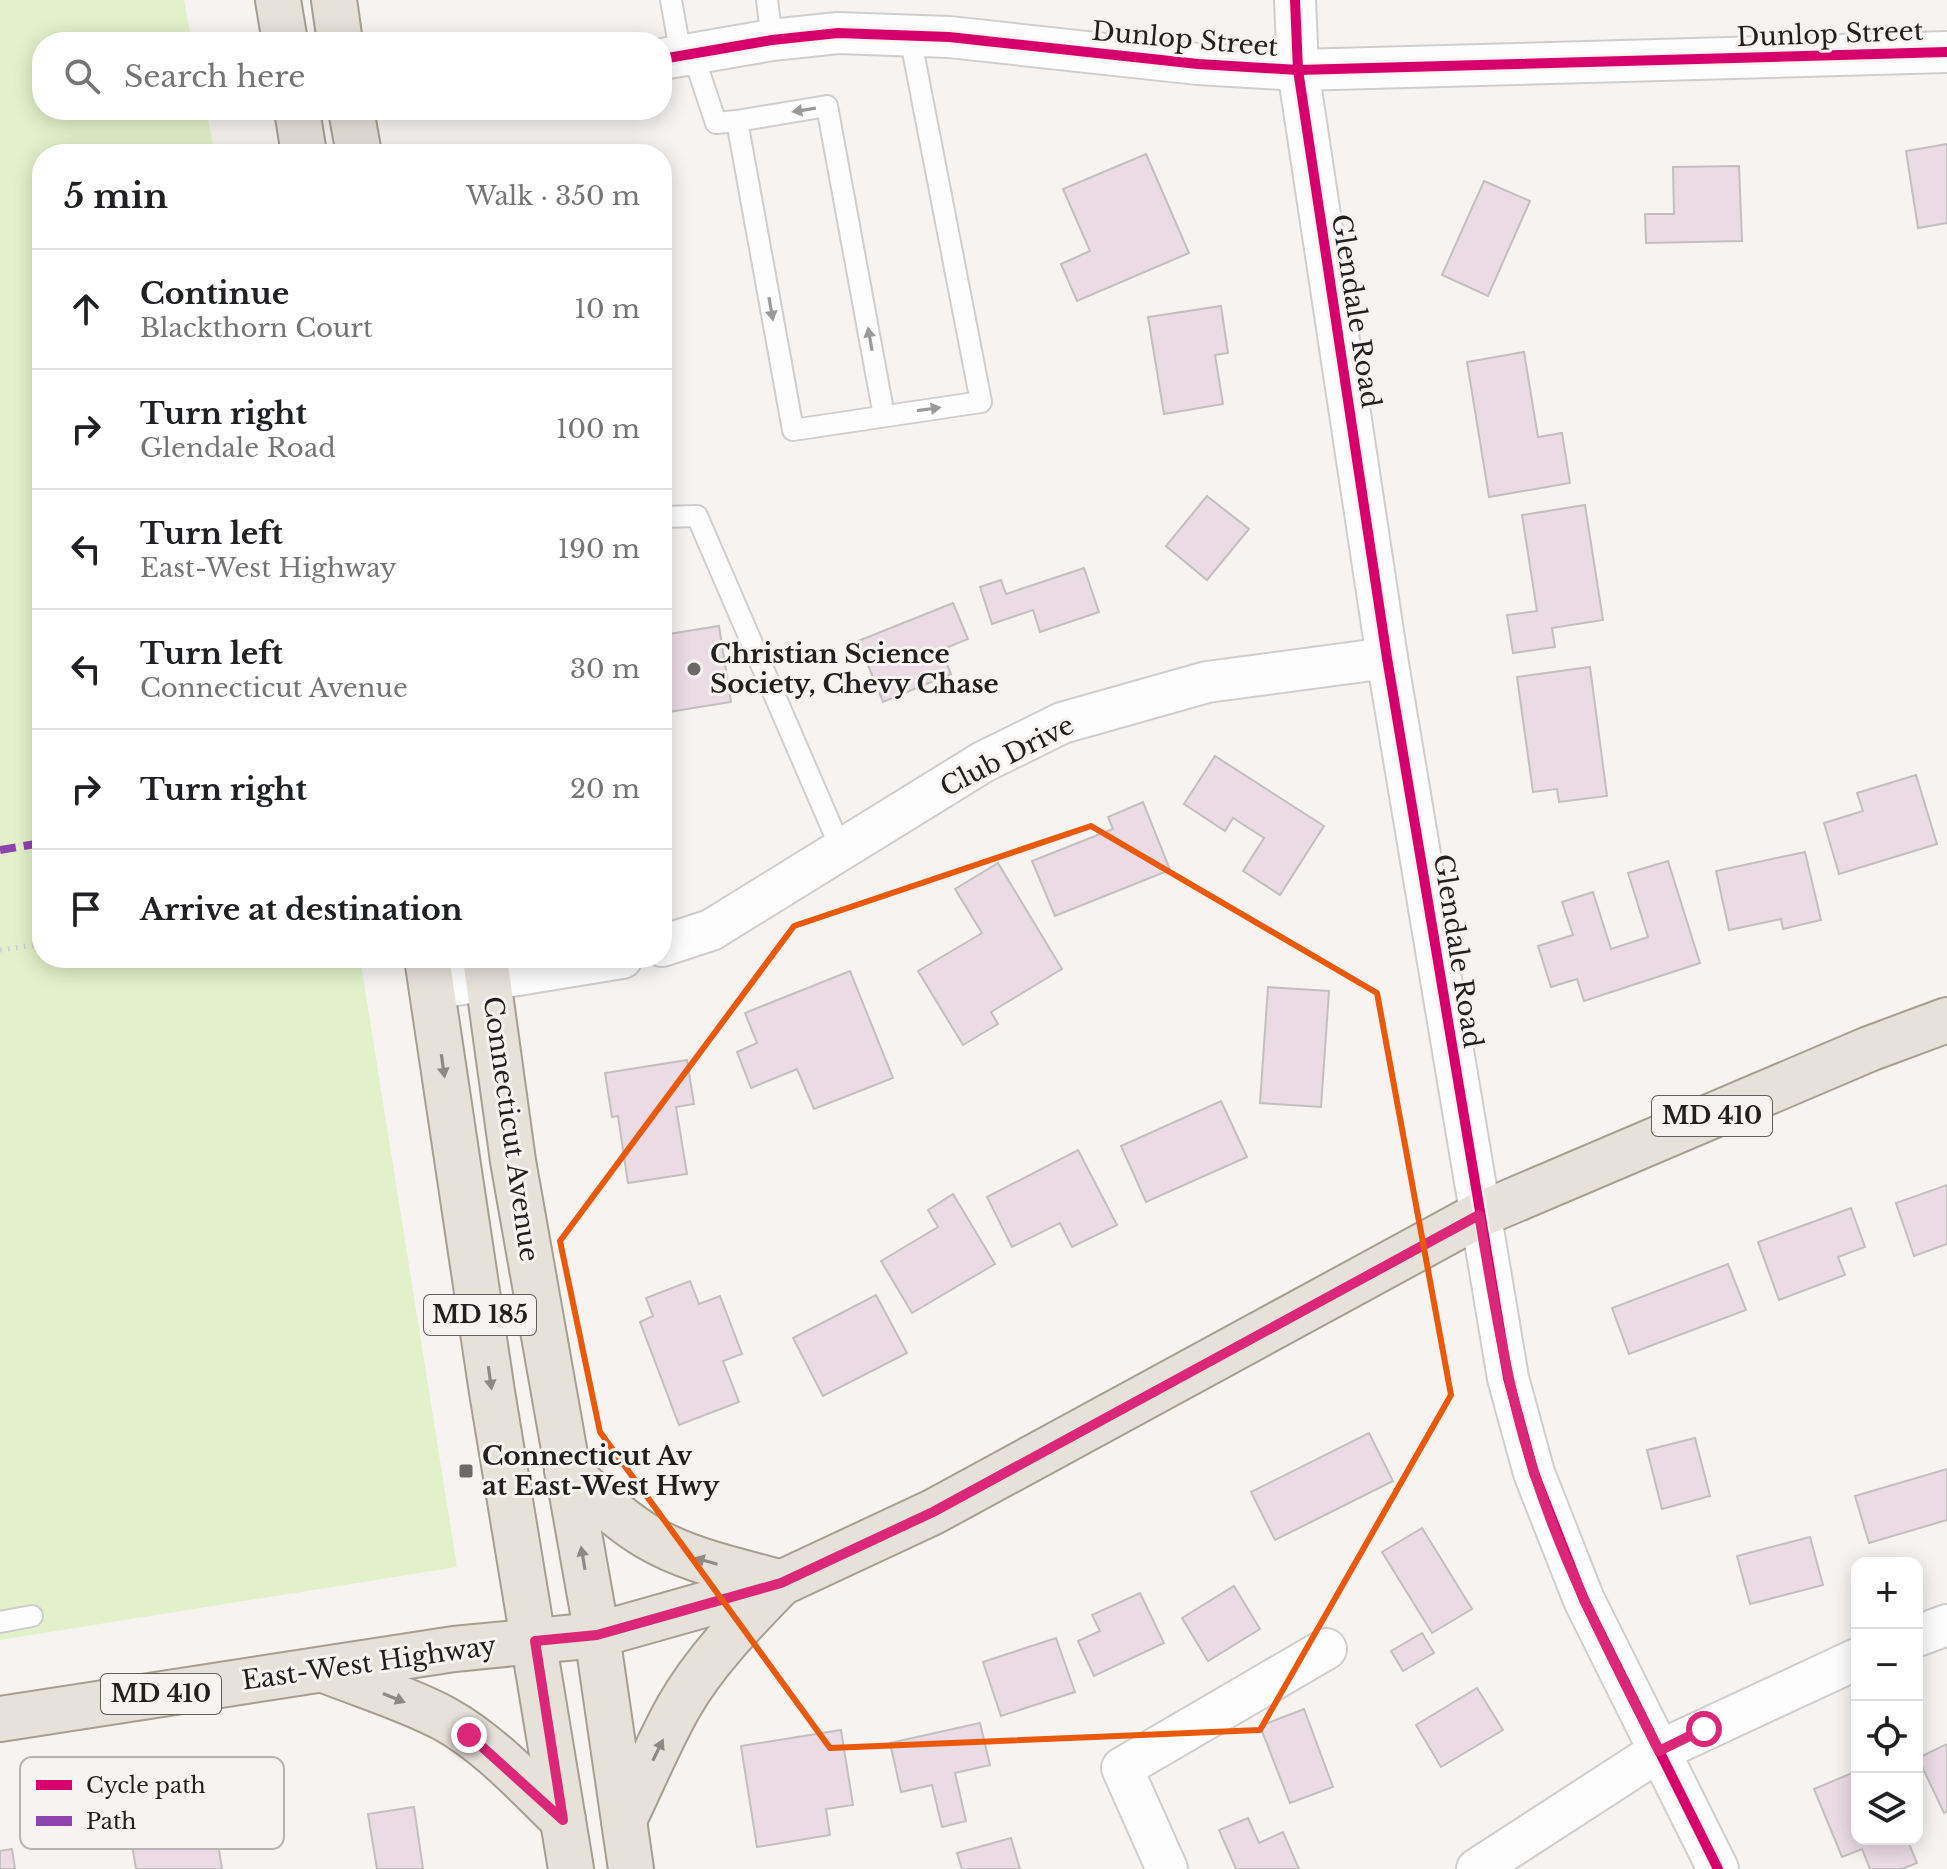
<!DOCTYPE html>
<meta charset="utf-8">
<style>
:root{--surface:#fff;--page:#f6f6f6;--text:#202124;--muted:#757577;--line:#e0e0e0}
body{margin:0;font-family:"Libre Baskerville",serif;background:var(--page);color:var(--text)}
.controls{position:absolute;right:24px;bottom:24px;display:grid;overflow:hidden;border-radius:16px;box-shadow:0 4px 20px #0003}
.controls button{width:72px;height:72px;display:grid;place-items:center;padding:0;border:0;border-bottom:2px solid var(--line);background:var(--surface);color:var(--text);font:40px sans-serif}
.stop{position:absolute;width:24px;height:24px;margin:-18px;border:6px solid #db2777;border-radius:50%;background:#fff}
.stop.end{background:#db2777;border-color:#fff;box-shadow:0 2px 8px #0008}
.list{margin:0;padding:0;list-style:none}
h2{display:flex;justify-content:space-between;align-items:center;height:104px;margin:0;padding:0 32px;font-size:34px}
h2 small{font-size:26px;font-weight:400;color:var(--muted)}
.list li{display:grid;grid-template-columns:52px 1fr auto;gap:24px;align-items:center;box-sizing:border-box;height:120px;padding:0 32px;border-top:2px solid var(--line)}
.list b{display:block;font-size:30px;white-space:nowrap}
.list p{margin:0;font-size:26px;white-space:nowrap;color:var(--muted)}
.list em{font-size:26px;font-style:normal;color:var(--muted)}
.icon{flex:none;width:44px;height:44px;fill:none;stroke:currentColor;stroke-width:2;stroke-linecap:round;stroke-linejoin:round}
.map{position:relative;flex:none;width:1947px;height:1869px;overflow:hidden}
.search{position:absolute;background:var(--surface);box-shadow:0 4px 20px #0003;left:32px;top:32px;width:640px;height:88px;display:flex;align-items:center;gap:20px;box-sizing:border-box;padding:0 28px;border-radius:32px;color:var(--muted);font-size:30px}
.panel{position:absolute;background:var(--surface);box-shadow:0 4px 20px #0003;left:32px;top:144px;width:640px;height:824px;border-radius:32px}
.map>svg:first-child{display:block}
.green{fill:#e2f1ca}
.building{fill:#eadbe4;stroke:#c2bfbf;stroke-width:2}
.lines{fill:none;stroke-linecap:round;stroke-linejoin:round}
.service-casing{stroke:#d0cecd;stroke-width:24}
.minor-casing{stroke:#d0cecd;stroke-width:44}
.primary-casing{stroke:#a79e8f;stroke-width:48}
.path{stroke:#d3d3d2;stroke-width:5;stroke-dasharray:2 6;stroke-linecap:butt}
.service{stroke:#fefdfd;stroke-width:20}
.minor{stroke:#fefdfd;stroke-width:40}
.primary{stroke:#e6e1d9;stroke-width:44}
.quiet{stroke:#8e44ad;stroke-width:8;stroke-dasharray:16 8;stroke-linecap:butt}
.cycleway-casing{stroke:#f7f3f0;stroke-width:15}
.cycleway{stroke:#d6006c;stroke-width:10}
.oneway{fill:#9b9999}
.oneway2{fill:#8d8a85}
.route{stroke:#db2777;stroke-width:10}
.marked{fill:none;stroke:#e8590c;stroke-width:6;stroke-linejoin:round}
.poi-dot{fill:#6c6968;stroke:#f7f3f0;stroke-width:3}
.labels{text-anchor:middle;stroke-width:6;stroke-linejoin:round;paint-order:stroke}
.shield{fill:#f7f3f0;stroke:#615f5e;stroke-width:2}
.shield-label{font-size:24px;font-weight:bold;fill:#211f1f}
.street-label{font-size:26px;fill:#211f1f;stroke:#f7f3f0}
.poi-label{font-size:26px;font-weight:bold;fill:#211f1f;stroke:#f7f3f0;text-anchor:start}
.key{fill:#f7f3f0;stroke:#b7b3b1;stroke-width:2}
.key-label{font-size:22px;fill:#211f1f}
</style>
<div class="map">
<svg width="1947" height="1869" viewBox="0 0 1947 1869">
<rect width="100%" height="100%" fill="#f6f3f1"/>
<path class="green" d="M 0,0 L 184,0 L 192,42 L 42,42 L 42,110 L 206,110 L 215,154 L 42,154 L 42,958 L 360,958 L 457,1567 L 0,1640 Z"/>
<g class="building">
<path d="M 1947,144 L 1947,223 L 1918,228 L 1906,151 Z"/>
<path d="M 1146,154 L 1189,253 L 1077,301 L 1061,264 L 1090,251 L 1063,189 Z"/>
<path d="M 1739,166 L 1742,241 L 1646,243 L 1645,214 L 1674,214 L 1673,167 Z"/>
<path d="M 1484,181 L 1530,201 L 1488,296 L 1442,275 Z"/>
<path d="M 1221,306 L 1228,353 L 1215,355 L 1223,404 L 1164,414 L 1148,317 Z"/>
<path d="M 1524,352 L 1538,437 L 1562,433 L 1570,483 L 1489,497 L 1467,362 Z"/>
<path d="M 1207,496 L 1249,529 L 1207,580 L 1166,546 Z"/>
<path d="M 1585,505 L 1603,620 L 1552,628 L 1555,647 L 1513,653 L 1507,615 L 1537,611 L 1522,515 Z"/>
<path d="M 1084,568 L 1099,612 L 1040,632 L 1033,610 L 992,624 L 980,587 L 1001,580 L 1006,594 Z"/>
<path d="M 953,603 L 968,639 L 941,650 L 951,674 L 883,702 L 858,641 Z"/>
<path d="M 719,626 L 731,702 L 662,713 L 662,635 Z"/>
<path d="M 1590,667 L 1607,796 L 1559,802 L 1557,789 L 1533,792 L 1517,677 Z"/>
<path d="M 1215,756 L 1324,826 L 1280,895 L 1243,871 L 1264,838 L 1233,818 L 1225,831 L 1184,804 Z"/>
<path d="M 1916,775 L 1937,844 L 1839,874 L 1824,823 L 1863,811 L 1857,793 Z"/>
<path d="M 1143,802 L 1170,870 L 1055,916 L 1032,861 L 1113,829 L 1108,817 Z"/>
<path d="M 1805,852 L 1821,920 L 1783,929 L 1781,919 L 1729,930 L 1716,871 Z"/>
<path d="M 1668,861 L 1700,963 L 1584,1001 L 1577,979 L 1551,987 L 1538,946 L 1573,935 L 1562,902 L 1593,892 L 1611,949 L 1648,937 L 1628,873 Z"/>
<path d="M 998,863 L 1062,969 L 991,1012 L 998,1024 L 963,1045 L 918,971 L 982,933 L 955,889 Z"/>
<path d="M 850,971 L 893,1078 L 814,1109 L 797,1069 L 751,1088 L 737,1052 L 757,1043 L 745,1013 Z"/>
<path d="M 1268,987 L 1329,991 L 1321,1107 L 1260,1103 Z"/>
<path d="M 687,1060 L 694,1104 L 676,1107 L 687,1174 L 628,1183 L 618,1116 L 612,1117 L 605,1073 Z"/>
<path d="M 1221,1101 L 1247,1157 L 1146,1202 L 1121,1146 Z"/>
<path d="M 1078,1150 L 1117,1225 L 1072,1247 L 1060,1223 L 1012,1247 L 987,1197 Z"/>
<path d="M 1947,1185 L 1947,1244 L 1914,1256 L 1896,1203 Z"/>
<path d="M 953,1194 L 995,1264 L 912,1313 L 881,1261 L 938,1227 L 928,1210 Z"/>
<path d="M 1851,1208 L 1865,1247 L 1838,1257 L 1845,1275 L 1779,1300 L 1758,1242 Z"/>
<path d="M 1728,1264 L 1746,1310 L 1629,1354 L 1612,1308 Z"/>
<path d="M 690,1281 L 699,1304 L 720,1296 L 742,1354 L 723,1361 L 739,1402 L 679,1425 L 640,1322 L 653,1316 L 646,1298 Z"/>
<path d="M 876,1295 L 907,1353 L 823,1396 L 793,1338 Z"/>
<path d="M 1369,1433 L 1393,1481 L 1275,1540 L 1251,1492 Z"/>
<path d="M 1695,1438 L 1710,1496 L 1662,1509 L 1647,1450 Z"/>
<path d="M 1947,1469 L 1947,1520 L 1869,1543 L 1855,1496 Z"/>
<path d="M 1422,1528 L 1472,1609 L 1432,1633 L 1382,1552 Z"/>
<path d="M 1810,1537 L 1823,1585 L 1750,1604 L 1737,1556 Z"/>
<path d="M 1234,1586 L 1260,1629 L 1208,1661 L 1182,1618 Z"/>
<path d="M 1140,1593 L 1164,1643 L 1094,1676 L 1078,1641 L 1100,1631 L 1092,1615 Z"/>
<path d="M 1422,1633 L 1434,1653 L 1403,1671 L 1391,1651 Z"/>
<path d="M 1056,1638 L 1075,1692 L 1001,1716 L 983,1662 Z"/>
<path d="M 1477,1688 L 1503,1730 L 1441,1767 L 1416,1725 Z"/>
<path d="M 1304,1709 L 1333,1787 L 1290,1803 L 1260,1726 Z"/>
<path d="M 980,1723 L 990,1765 L 955,1773 L 966,1821 L 942,1827 L 932,1785 L 901,1792 L 890,1743 Z"/>
<path d="M 841,1730 L 853,1805 L 826,1809 L 830,1835 L 757,1847 L 741,1746 Z"/>
<path d="M 1947,1744 L 1947,1811 L 1944,1813 L 1918,1758 Z"/>
<path d="M 1857,1771 L 1857,1839 L 1907,1839 L 1917,1863 L 1902,1869 L 1870,1869 L 1862,1849 L 1842,1857 L 1814,1789 Z"/>
<path d="M 414,1807 L 423,1869 L 377,1869 L 368,1814 Z"/>
<path d="M 1248,1818 L 1259,1843 L 1283,1832 L 1299,1869 L 1236,1869 L 1219,1830 Z"/>
<path d="M 216,1831 L 222,1869 L 136,1869 L 132,1844 Z"/>
<path d="M 1011,1838 L 1020,1869 L 962,1869 L 957,1853 Z"/>
<path d="M 12,1849 L 15,1869 L 0,1869 L 0,1851 Z"/>
</g>
<g class="lines">
<defs>
<g id="service">
<path d="M 671,0 L 681,56"/>
<path d="M 767,0 L 772,40"/>
<path d="M 693,54 L 716,123 L 737,121"/>
<path d="M 884,416 L 827,106 L 737,121 L 793,430 L 981,402 L 910,36"/>
<path d="M 662,517 L 697,516 L 841,849"/>
<path d="M 0,1622 L 32,1616"/>
</g>
<g id="minor">
<path d="M 1295,0 L 1298,70 L 1387,658 L 1508,1378 L 1534,1473 L 1584,1600 L 1718,1869"/>
<path d="M 662,59 L 772,40 L 838,33 L 949,37 L 1198,64 L 1298,70 L 1947,52"/>
<path d="M 662,946 L 711,930 L 983,762 L 1062,723 L 1207,682 L 1387,658"/>
<path d="M 432,989 L 622,958"/>
<path d="M 1917,1636 L 1947,1625"/>
<path d="M 1167,1869 L 1122,1768 L 1326,1649"/>
<path d="M 1477,1869 L 1659,1751 L 1857,1659"/>
</g>
<g id="primary">
<path d="M 278,0 L 285,42"/>
<path d="M 334,0 L 340,42"/>
<path d="M 297,110 L 304,154"/>
<path d="M 351,110 L 359,154"/>
<path d="M 427,958 L 492,1392 L 571,1869"/>
<path d="M 485,958 L 513,1161 L 597,1635 L 631,1869"/>
<path d="M 567,1471 C 593,1494 618,1519 648,1537 C 688,1561 737,1570 781,1583"/>
<path d="M 324,1670 C 362,1685 410,1700 445,1719 C 490,1744 527,1785 563,1820"/>
<path d="M 0,1719 L 454,1649 L 597,1635 L 781,1583 L 933,1512 L 1479,1215 L 1869,1049 L 1947,1020"/>
<path d="M 624,1820 C 642,1783 658,1744 678,1708 C 704,1662 743,1622 780,1584"/>
</g>
</defs>
<use href="#service" class="service-casing"/>
<use href="#minor" class="minor-casing"/>
<use href="#primary" class="primary-casing"/>
<path class="path" d="M 0,950 L 42,944"/>
<use href="#service" class="service"/>
<use href="#minor" class="minor"/>
<use href="#primary" class="primary"/>
<path class="quiet" d="M 0,850 L 42,843"/>
<defs>
<g id="cycleway">
<path d="M 1295,0 L 1298,70 L 1387,658 L 1508,1378 L 1534,1473 L 1584,1600 L 1718,1869"/>
<path d="M 662,59 L 772,40 L 838,33 L 949,37 L 1198,64 L 1298,70 L 1947,52"/>
</g>
</defs>
<use href="#cycleway" class="cycleway-casing"/>
<use href="#cycleway" class="cycleway"/>
</g>
<defs><path id="oneway-solid" d="M-6-.8H1V-3.2L6.5 0L1 3.2V.8H-6Z" transform="scale(2)"/></defs>
<g class="oneway">
<use href="#oneway-solid" transform="translate(804 110) rotate(171)"/>
<use href="#oneway-solid" transform="translate(771 309) rotate(80)"/>
<use href="#oneway-solid" transform="translate(870 339) rotate(-100)"/>
<use href="#oneway-solid" transform="translate(929 409) rotate(-8)"/>
</g>
<g class="oneway2">
<use href="#oneway-solid" transform="translate(443 1066) rotate(82)"/>
<use href="#oneway-solid" transform="translate(490 1378) rotate(82)"/>
<use href="#oneway-solid" transform="translate(583 1558) rotate(-100)"/>
<use href="#oneway-solid" transform="translate(706 1561) rotate(-164)"/>
<use href="#oneway-solid" transform="translate(394 1698) rotate(22)"/>
<use href="#oneway-solid" transform="translate(658 1750) rotate(-64)"/>
</g>
<g class="lines">
<path class="route" d="M 469,1735 L 563,1820 L 535,1641 L 597,1635 L 781,1583 L 933,1512 L 1479,1215 C 1494,1301 1507,1389 1534,1472 C 1565,1569 1613,1660 1659,1751 L 1704,1729"/>
</g>
<path class="marked" d="M 1091,826 L 1377,993 L 1451,1395 L 1260,1730 L 830,1748 L 600,1432 L 560,1241 L 794,926 Z"/>
<g class="poi-dot">
<circle cx="694" cy="669" r="8"/>
<rect x="458" y="1463" width="16" height="16" rx="4"/>
</g>
<g class="labels">
<g class="shield">
<rect x="1652" y="1096" width="120" height="40" rx="6"/>
<rect x="424" y="1295" width="112" height="40" rx="6"/>
<rect x="101" y="1674" width="120" height="40" rx="6"/>
</g>
<g class="shield-label">
<text x="1712" y="1124">MD 410</text>
<text x="480" y="1323">MD 185</text>
<text x="161" y="1702">MD 410</text>
</g>
<g class="street-label">
<text transform="translate(1830 34) rotate(-2)" y="9">Dunlop Street</text>
<text transform="translate(1185 39) rotate(5)" y="9">Dunlop Street</text>
<text transform="translate(1356 311) rotate(81)" y="9">Glendale Road</text>
<text transform="translate(1007 756) rotate(-27)" y="9">Club Drive</text>
<text transform="translate(1458 951) rotate(81)" y="9">Glendale Road</text>
<text transform="translate(511 1129) rotate(82)" y="9">Connecticut Avenue</text>
<text transform="translate(369 1663) rotate(-8)" y="9">East-West Highway</text>
</g>
<g class="poi-label">
<text x="710" y="663">Christian Science<tspan x="710" dy="30">Society, Chevy Chase</tspan></text>
<text x="482" y="1465">Connecticut Av<tspan x="482" dy="30">at East-West Hwy</tspan></text>
</g>
</g>
<rect x="20" y="1757" width="264" height="92" rx="12" class="key"/>
<rect x="36" y="1780" width="36" height="10" fill="#d6006c"/>
<rect x="36" y="1816" width="36" height="10" fill="#8e44ad"/>
<g class="key-label">
<text x="86" y="1793">Cycle path</text>
<text x="86" y="1829">Path</text>
</g>
</svg>
<div class="controls">
<button>+</button>
<button>−</button>
<button><svg class="icon" aria-label="locate" viewBox="0 0 24 24"><circle cx="12" cy="12" r="6"/><path d="M12 2v4M12 18v4M2 12h4M18 12h4"/></svg></button>
<button><svg class="icon" aria-label="layers" viewBox="0 0 24 24"><path d="M12 4l9 5-9 5-9-5zM3 14l9 5 9-5"/></svg></button>
</div>
<div class="stop" style="left:1704px;top:1729px"></div>
<div class="stop end" style="left:469px;top:1735px"></div>
<div class="search"><svg class="icon" aria-label="search" viewBox="0 0 24 24"><circle cx="10" cy="10" r="6"/><path d="M15 15l6 6"/></svg>Search here</div>
<section class="panel">
<h2>5 min<small>Walk · 350 m</small></h2>
<ul class="list">
<li><svg class="icon" aria-label="ahead" viewBox="0 0 24 24"><path d="M12 20V5M6 11l6-6 6 6"/></svg><div><b>Continue</b><p>Blackthorn Court</p></div><em>10 m</em></li>
<li><svg class="icon" aria-label="right" viewBox="0 0 24 24"><path d="M7 20v-9h11M14 6l5 5-5 5"/></svg><div><b>Turn right</b><p>Glendale Road</p></div><em>100 m</em></li>
<li><svg class="icon" aria-label="left" viewBox="0 0 24 24"><path d="M17 20v-9H6M10 6l-5 5 5 5"/></svg><div><b>Turn left</b><p>East-West Highway</p></div><em>190 m</em></li>
<li><svg class="icon" aria-label="left" viewBox="0 0 24 24"><path d="M17 20v-9H6M10 6l-5 5 5 5"/></svg><div><b>Turn left</b><p>Connecticut Avenue</p></div><em>30 m</em></li>
<li><svg class="icon" aria-label="right" viewBox="0 0 24 24"><path d="M7 20v-9h11M14 6l5 5-5 5"/></svg><div><b>Turn right</b></div><em>20 m</em></li>
<li><svg class="icon" aria-label="arrive" viewBox="0 0 24 24"><path d="M6 21V4h12l-3 4 3 4H6"/></svg><div><b>Arrive at destination</b></div></li>
</ul>
</section>
</div>
